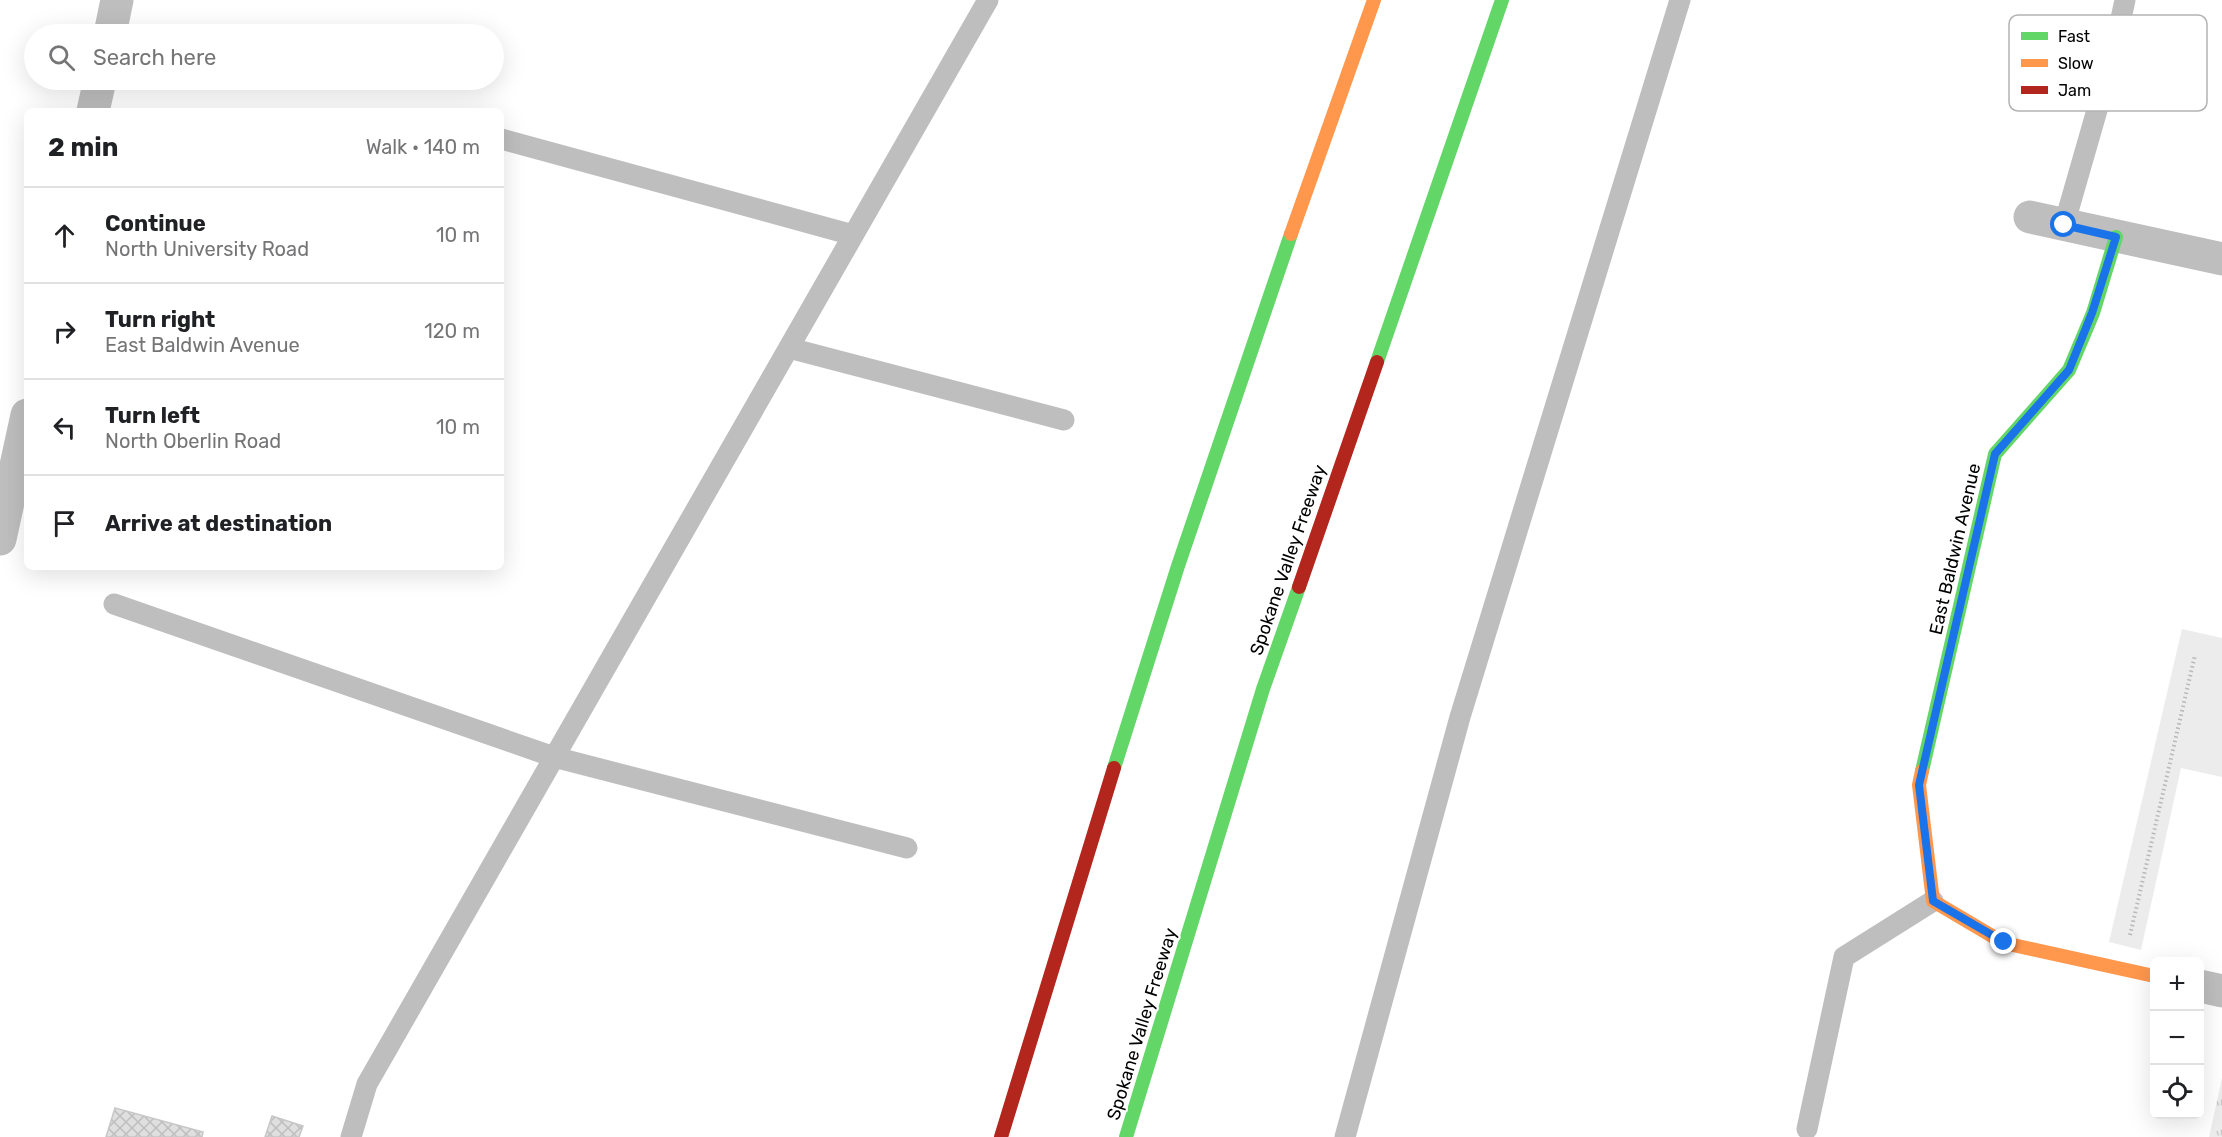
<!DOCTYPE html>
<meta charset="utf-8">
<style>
:root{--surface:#fff;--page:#f6f6f6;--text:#202124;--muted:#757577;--line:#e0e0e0}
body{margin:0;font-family:Rubik,sans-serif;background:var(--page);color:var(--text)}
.controls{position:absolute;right:18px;bottom:18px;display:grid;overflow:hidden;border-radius:9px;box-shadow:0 6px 24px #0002}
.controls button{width:54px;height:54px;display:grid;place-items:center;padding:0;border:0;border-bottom:2px solid var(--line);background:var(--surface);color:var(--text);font:30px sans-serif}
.stop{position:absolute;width:18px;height:18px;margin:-14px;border:4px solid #1a73e8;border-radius:50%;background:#fff}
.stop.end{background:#1a73e8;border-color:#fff;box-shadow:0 2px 6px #0008}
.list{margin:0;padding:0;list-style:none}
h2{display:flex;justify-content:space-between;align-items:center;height:78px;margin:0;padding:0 24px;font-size:26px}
h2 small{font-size:20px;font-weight:400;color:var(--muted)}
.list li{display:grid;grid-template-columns:39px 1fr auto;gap:18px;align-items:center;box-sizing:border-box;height:96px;padding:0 24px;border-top:2px solid var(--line)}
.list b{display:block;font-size:22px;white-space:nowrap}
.list p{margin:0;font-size:20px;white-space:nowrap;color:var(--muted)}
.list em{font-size:20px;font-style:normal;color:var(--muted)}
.icon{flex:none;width:33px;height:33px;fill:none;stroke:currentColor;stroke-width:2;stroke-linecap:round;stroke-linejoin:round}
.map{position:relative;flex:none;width:2222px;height:1137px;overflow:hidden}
.search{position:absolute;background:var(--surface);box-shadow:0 6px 24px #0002;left:24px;top:24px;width:480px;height:66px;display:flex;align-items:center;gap:15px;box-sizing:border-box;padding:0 21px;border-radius:33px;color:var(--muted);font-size:22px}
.panel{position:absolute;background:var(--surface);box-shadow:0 6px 24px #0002;left:24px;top:108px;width:480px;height:462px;border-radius:9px}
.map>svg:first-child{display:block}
.grass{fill:url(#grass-tufts)}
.park{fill:#ececec}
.building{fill:url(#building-cross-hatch);stroke:#c7c7c7;stroke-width:1.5}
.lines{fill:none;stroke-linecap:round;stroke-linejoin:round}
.path{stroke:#b9b9b9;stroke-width:4;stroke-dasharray:1.5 3;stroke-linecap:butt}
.lane{stroke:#bebebe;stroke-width:21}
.street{stroke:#bebebe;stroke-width:33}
.fast{stroke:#63d668;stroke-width:14}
.slow{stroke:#ff974d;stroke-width:14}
.jam{stroke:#b3261e;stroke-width:14}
.route{stroke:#1a73e8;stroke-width:8}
.labels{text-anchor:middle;stroke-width:4.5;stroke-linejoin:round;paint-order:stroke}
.street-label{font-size:18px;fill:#000;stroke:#fff}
.key{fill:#fff;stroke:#b2b2b2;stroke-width:1.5}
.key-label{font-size:16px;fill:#000}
</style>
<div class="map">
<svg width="2222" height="1137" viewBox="0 0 2222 1137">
<defs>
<pattern id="grass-tufts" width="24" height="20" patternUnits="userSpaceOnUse" patternTransform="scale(1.5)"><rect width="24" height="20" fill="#ececec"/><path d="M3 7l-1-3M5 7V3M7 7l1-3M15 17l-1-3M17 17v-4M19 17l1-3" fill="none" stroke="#c9c9c9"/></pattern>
<pattern id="building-cross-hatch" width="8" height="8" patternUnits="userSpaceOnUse" patternTransform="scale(1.5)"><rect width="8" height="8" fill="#dfdfdf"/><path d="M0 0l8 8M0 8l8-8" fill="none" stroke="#bebebe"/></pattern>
</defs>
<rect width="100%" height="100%" fill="#fff"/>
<path class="grass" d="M 2222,1078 L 2222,1137 L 2209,1137 Z"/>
<path class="park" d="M 2182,629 L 2222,638 L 2222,777 L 2181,768 L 2141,950 L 2109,942 Z"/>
<g class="building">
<path d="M 115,1108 L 203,1132 L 202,1137 L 106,1137 Z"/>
<path d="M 272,1116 L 303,1126 L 299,1137 L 265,1137 Z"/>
</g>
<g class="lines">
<path class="path" d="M 2130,935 L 2195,655"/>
<g class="lane">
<path d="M 501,139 L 853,235"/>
<path d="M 2064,225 L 2114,51 L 2125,0"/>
<path d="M 789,348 L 1064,420"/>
<path d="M 114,604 L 554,757 L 907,848"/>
<path d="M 1807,1129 L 1844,957 L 1933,901"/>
<path d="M 351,1137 L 367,1084 L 988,0"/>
<path d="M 1345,1137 L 1460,717 L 1680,0"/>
</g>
<g class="street">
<path d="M 110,34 L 117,0"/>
<path d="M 93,111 L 100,80"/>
<path d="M 2030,217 L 2222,259"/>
<path d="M 0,539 L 27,415"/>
<path d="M 2200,986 L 2222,991"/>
</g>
<g class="fast">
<path d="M 1377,362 L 1502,0"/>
<path d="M 1114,768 L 1178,566 L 1291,234"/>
<path d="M 1922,771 L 1995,454 L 2069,370 L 2093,313 L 2116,237"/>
<path d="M 1126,1137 L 1263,689 L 1299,587"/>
</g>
<g class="slow">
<path d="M 1291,234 L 1374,0"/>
<path d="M 1922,771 L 1919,785 L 1933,901 L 2004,943 L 2154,976"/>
</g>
<g class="jam">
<path d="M 1299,587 L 1377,362"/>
<path d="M 1001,1137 L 1114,768"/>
</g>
</g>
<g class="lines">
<path class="route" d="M 2004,942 L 1933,901 L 1919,785 L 1995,454 L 2069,370 L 2092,313 L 2116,237 L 2064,225"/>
</g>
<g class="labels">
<g class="street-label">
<text transform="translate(1955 549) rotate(-77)" y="6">East Baldwin Avenue</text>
<text transform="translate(1288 560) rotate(-71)" y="6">Spokane Valley Freeway</text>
<text transform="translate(1142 1024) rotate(-73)" y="6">Spokane Valley Freeway</text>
</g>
</g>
<rect x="2009" y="15" width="198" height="96" rx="9" class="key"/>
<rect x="2021" y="32" width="27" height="8" fill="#63d668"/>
<rect x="2021" y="59" width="27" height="8" fill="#ff974d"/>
<rect x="2021" y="86" width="27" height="8" fill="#b3261e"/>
<g class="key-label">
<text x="2058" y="42">Fast</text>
<text x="2058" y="69">Slow</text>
<text x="2058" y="96">Jam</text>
</g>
</svg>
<div class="controls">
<button>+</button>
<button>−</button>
<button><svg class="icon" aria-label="locate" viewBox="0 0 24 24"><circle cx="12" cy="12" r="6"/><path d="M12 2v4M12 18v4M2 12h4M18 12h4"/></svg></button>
</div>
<div class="stop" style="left:2064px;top:225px"></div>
<div class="stop end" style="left:2004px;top:942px"></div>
<div class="search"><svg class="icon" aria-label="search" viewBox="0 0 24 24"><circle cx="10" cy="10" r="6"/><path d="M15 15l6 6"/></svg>Search here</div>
<section class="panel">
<h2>2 min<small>Walk · 140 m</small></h2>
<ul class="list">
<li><svg class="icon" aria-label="ahead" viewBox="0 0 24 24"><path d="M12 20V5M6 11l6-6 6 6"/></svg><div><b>Continue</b><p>North University Road</p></div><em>10 m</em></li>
<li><svg class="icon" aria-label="right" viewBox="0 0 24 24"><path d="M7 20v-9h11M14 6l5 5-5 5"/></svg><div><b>Turn right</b><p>East Baldwin Avenue</p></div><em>120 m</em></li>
<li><svg class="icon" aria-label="left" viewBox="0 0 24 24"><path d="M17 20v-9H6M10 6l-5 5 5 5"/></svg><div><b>Turn left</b><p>North Oberlin Road</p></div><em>10 m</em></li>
<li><svg class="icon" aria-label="arrive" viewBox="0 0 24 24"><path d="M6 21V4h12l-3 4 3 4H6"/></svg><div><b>Arrive at destination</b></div></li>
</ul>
</section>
</div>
